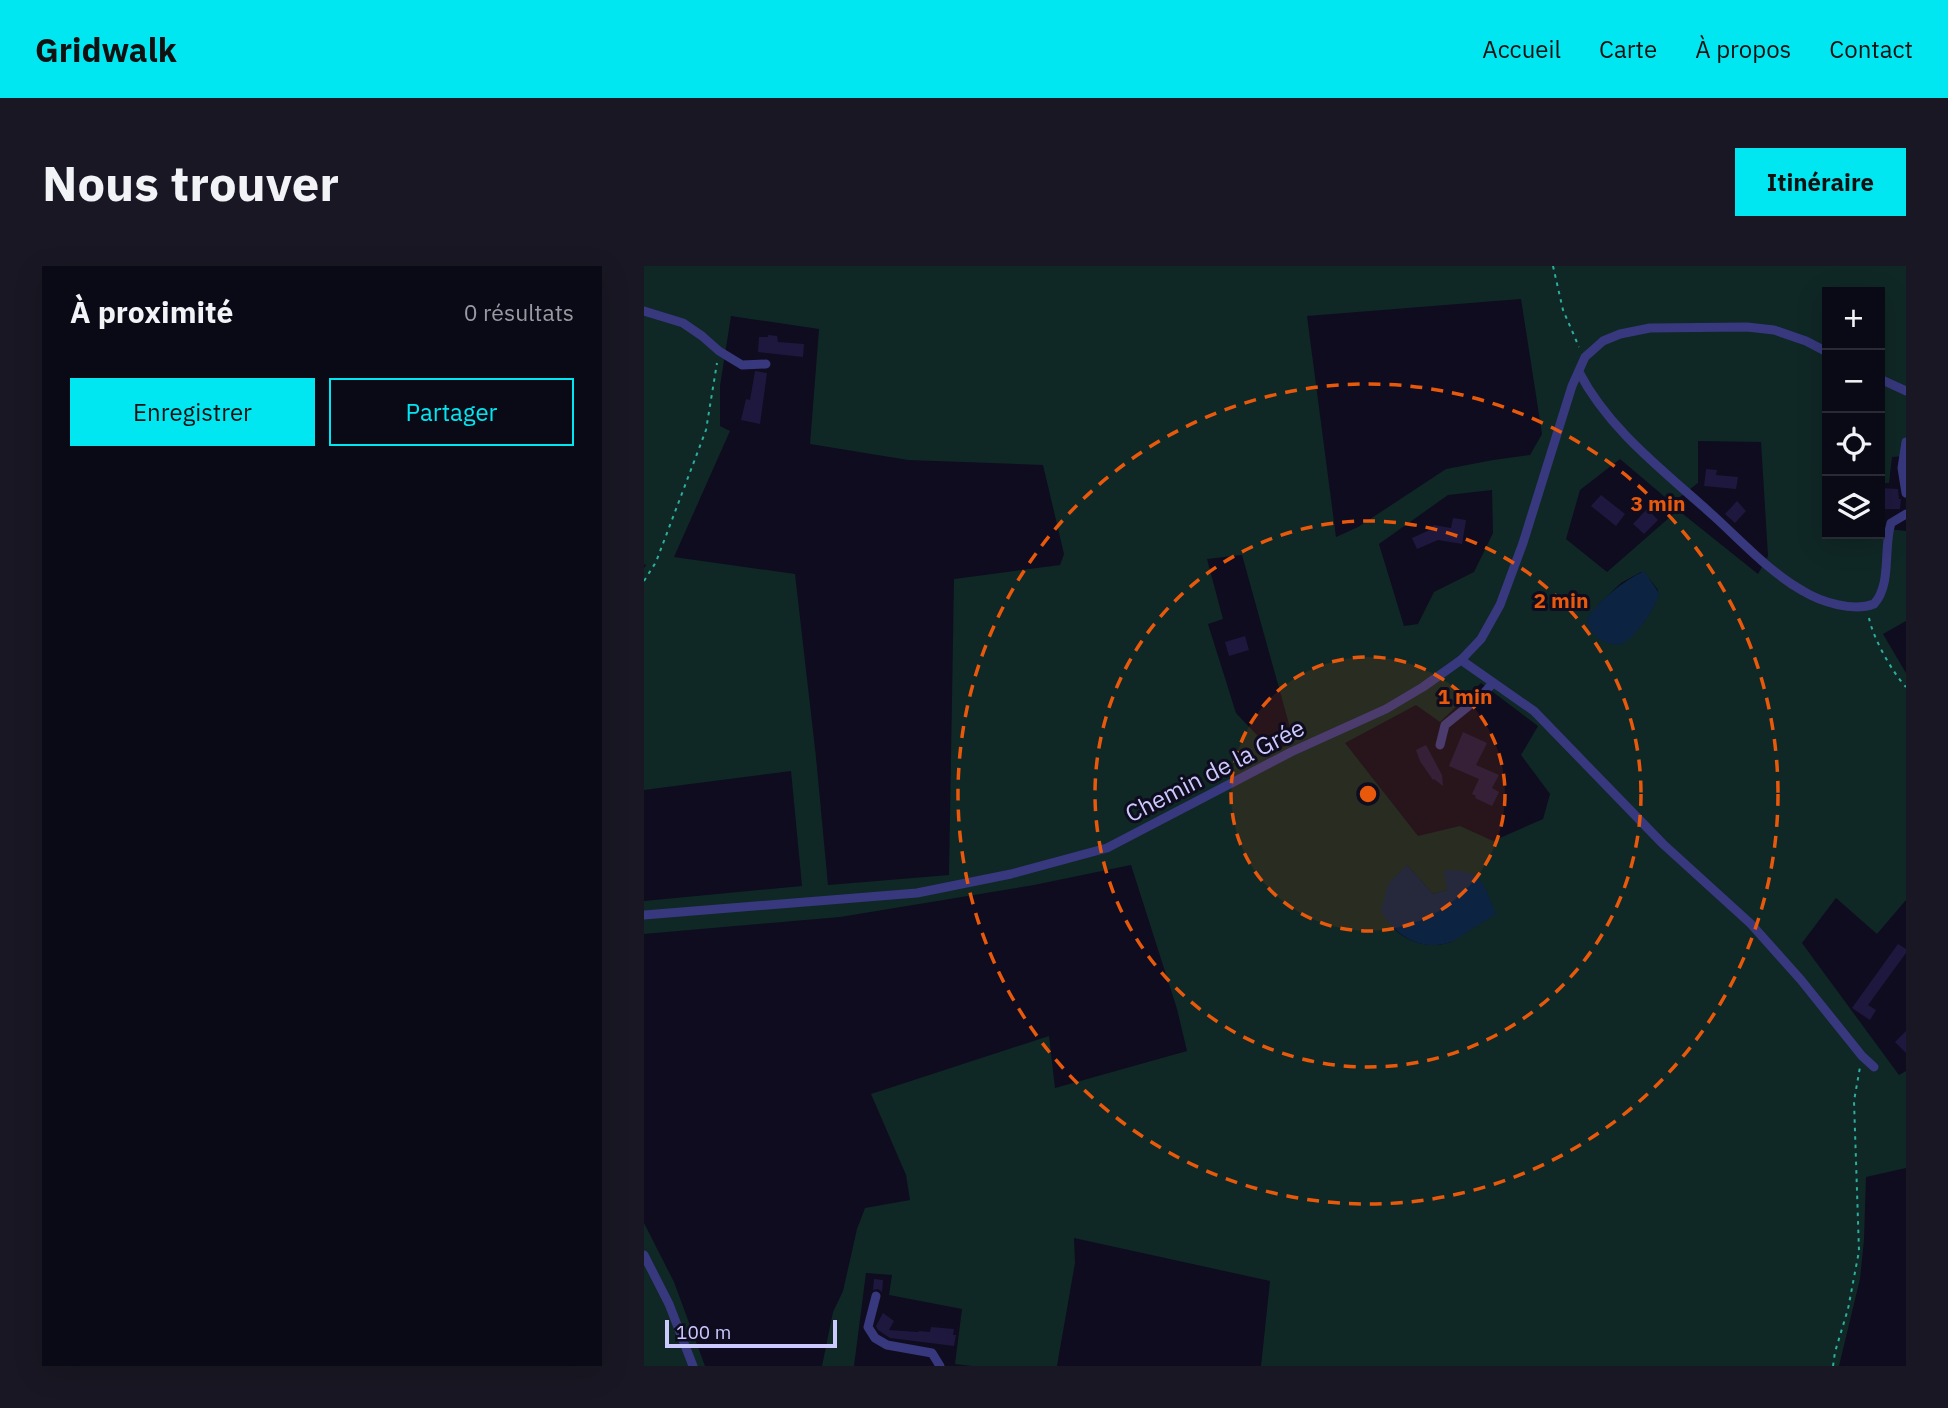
<!DOCTYPE html>
<html lang="fr">
<meta charset="utf-8">
<style>
:root{--surface:#0a0916;--page:#181723;--text:#f1f3f6;--muted:#999aa1;--line:#2a2a35;--accent:#01e7f2}
body{margin:0;font-family:"IBM Plex Sans",sans-serif;background:var(--page);color:var(--text)}
.controls{position:absolute;right:21px;top:21px;display:grid;overflow:hidden;border-radius:0px;box-shadow:0 7px 28px #0002}
.controls button{width:63px;height:63px;display:grid;place-items:center;padding:0;border:0;border-bottom:2px solid var(--line);background:var(--surface);color:var(--text);font:35px sans-serif}
.scale{position:absolute;left:21px;bottom:18px;width:172px;box-sizing:border-box;padding-left:7px;border:4px solid #ccc9ff;border-top:0;font-size:19px;line-height:24px;white-space:nowrap;color:#ccc9ff;-webkit-text-stroke:5px #0e0c1e;paint-order:stroke}
.list{margin:0;padding:0;list-style:none}
h2{display:flex;justify-content:space-between;align-items:center;height:91px;margin:0;padding:0 28px;font-size:30px}
h2 small{font-size:23px;font-weight:400;color:var(--muted)}
.actions{display:flex;gap:14px;padding:21px 28px}
.actions a{flex:1;padding:16px 0;border:2px solid var(--accent);border-radius:0px;text-align:center;font-size:24px;color:var(--accent)}
.actions .main{background:var(--accent);color:#111}
.icon{flex:none;width:38px;height:38px;fill:none;stroke:currentColor;stroke-width:2;stroke-linecap:round;stroke-linejoin:round}
.map{position:relative;flex:none;width:1262px;height:1100px;overflow:hidden;border-radius:0px}
header{display:flex;align-items:center;gap:42px;box-sizing:border-box;height:98px;padding:0 35px;background:var(--accent);color:#111}
header strong{font-size:33px}
nav{display:flex;gap:38px;margin-inline-start:auto;font-size:24px}
.intro{display:flex;align-items:center;justify-content:space-between;box-sizing:border-box;height:168px;padding:0 42px}
h1{margin:0;font-size:49px}
.button{padding:18px 32px;border-radius:0px;background:var(--accent);color:#111;font-size:24px;font-weight:700}
main{display:flex;gap:42px;padding:0 42px}
aside{flex:1;background:var(--surface);border-radius:0px;box-shadow:0 7px 28px #0002}
.map>svg:first-child{display:block}
.green{fill:#0f2725;fill-rule:evenodd}
.water{fill:#0c2342}
.building{fill:#1e183e}
.lines{fill:none;stroke-linecap:round;stroke-linejoin:round}
.path{stroke:#2dae9f;stroke-width:2;stroke-dasharray:3.5 5;stroke-linecap:butt}
.street{stroke:#37387d;stroke-width:9}
.ring{fill:none;stroke:#e8590c;stroke-width:3.5;stroke-dasharray:12 9}
.labels{text-anchor:middle;stroke-width:6;stroke-linejoin:round;paint-order:stroke}
.street-label{font-size:24px;fill:#ccc9ff;stroke:#0e0c1e}
.centre{fill:#e8590c;stroke:#0e0c1e;stroke-width:3.5}
.ring-label{font-size:21px;text-anchor:middle;font-weight:bold;fill:#e8590c;stroke:#0e0c1e;stroke-width:6;stroke-linejoin:round;paint-order:stroke}
</style>
<header>
<strong>Gridwalk</strong>
<nav><a>Accueil</a><a>Carte</a><a>À propos</a><a>Contact</a></nav>
</header>
<div class="intro"><h1>Nous trouver</h1><a class="button">Itinéraire</a></div>
<main>
<aside>
<h2>À proximité<small>0 résultats</small></h2>
<ul class="list">
</ul>
<div class="actions"><a class="main">Enregistrer</a><a>Partager</a></div>
</aside>
<div class="map">
<svg width="1262" height="1100" viewBox="0 0 1262 1100">
<rect width="100%" height="100%" fill="#0e0c1e"/>
<g class="green">
<path d="M 0,0 L 1262,0 L 1262,190 L 1248,191 L 1245,217 L 1236,217 L 1236,26 L 1183,26 L 1183,268 L 1236,268 L 1236,262 L 1262,265 L 1262,355 L 1239,368 L 1262,407 L 1262,634 L 1233,668 L 1192,632 L 1158,677 L 1255,809 L 1262,805 L 1262,902 L 1222,911 L 1220,974 L 1216,1013 L 1195,1100 L 617,1100 L 626,1015 L 430,972 L 431,997 L 413,1100 L 328,1100 L 311,1098 L 318,1043 L 245,1029 L 248,1009 L 222,1007 L 210,1100 L 178,1100 L 189,1046 L 199,1025 L 213,963 L 221,942 L 266,934 L 262,909 L 227,828 L 405,770 L 411,822 L 543,785 L 533,743 L 487,599 L 390,619 L 196,651 L 0,668 L 0,635 L 158,620 L 147,505 L 0,524 L 0,302 L 2,299 L 0,298 ZM 877,33 L 898,168 L 886,189 L 849,194 L 802,203 L 714,261 L 692,271 L 663,50 ZM 87,50 L 175,63 L 166,178 L 264,194 L 399,199 L 420,288 L 416,299 L 310,313 L 305,609 L 184,619 L 172,491 L 151,308 L 30,291 L 86,165 L 76,160 L 76,120 ZM 1054,175 L 1117,176 L 1124,290 L 1114,308 L 1034,244 L 963,306 L 922,273 L 936,224 L 976,193 L 1028,237 L 1054,217 ZM 848,224 L 849,267 L 830,306 L 790,326 L 774,358 L 760,360 L 735,278 L 804,229 ZM 598,289 L 650,476 L 629,486 L 592,447 L 564,358 L 579,353 L 563,293 ZM 997,306 L 1000,306 L 1014,324 C 1012,345 996,360 982,375 L 954,339 L 977,317 ZM 837,417 L 894,460 L 877,489 L 906,528 L 899,553 L 849,575 L 816,560 L 774,570 L 701,477 L 772,439 L 796,456 ZM 763,599 L 789,628 L 803,624 L 807,676 C 785,683 764,677 748,661 Z"/>
<path d="M 0,957 L 30,1016 L 61,1100 L 0,1100 Z"/>
</g>
<g class="water">
<path d="M 1000,305 L 1015,327 C 1013,340 989,377 974,379 C 967,379 958,376 953,371 C 947,366 943,360 943,352 C 958,332 978,316 1000,305 Z"/>
<path d="M 763,599 L 789,628 L 803,624 L 800,604 C 839,604 838,615 852,648 L 807,676 C 778,686 752,671 737,645 L 744,618 Z"/>
</g>
<g class="building">
<path d="M 124,69 L 133,70 L 134,76 L 160,78 L 159,91 L 114,86 L 115,71 L 124,71 Z"/>
<path d="M 111,105 L 123,107 L 116,158 L 97,154 L 102,133 L 106,134 Z"/>
<path d="M 1062,203 L 1073,204 L 1072,209 L 1094,211 L 1092,223 L 1060,220 Z"/>
<path d="M 1238,222 L 1254,223 L 1255,233 L 1257,233 L 1256,243 L 1236,243 L 1236,223 Z"/>
<path d="M 957,229 L 981,248 L 972,260 L 947,240 Z"/>
<path d="M 1093,235 L 1102,245 L 1091,257 L 1081,248 Z"/>
<path d="M 1003,243 L 1014,254 L 1000,268 L 989,258 Z"/>
<path d="M 809,252 L 822,254 L 818,278 L 794,274 L 773,283 L 768,272 L 788,263 L 789,259 L 807,262 Z"/>
<path d="M 601,370 L 605,384 L 585,390 L 581,376 Z"/>
<path d="M 819,466 L 843,477 L 832,499 L 855,509 L 848,522 L 855,526 L 848,540 L 831,532 L 832,530 L 828,528 L 835,513 L 805,500 Z"/>
<path d="M 782,479 L 798,509 L 799,520 L 790,513 L 789,514 L 776,495 L 772,484 Z"/>
<path d="M 1254,678 L 1262,683 L 1262,687 L 1224,739 L 1232,744 L 1226,754 L 1208,742 Z"/>
<path d="M 1262,765 L 1262,787 L 1251,776 Z"/>
<path d="M 230,1013 L 239,1014 L 238,1026 L 234,1023 L 229,1024 Z"/>
<path d="M 239,1047 L 250,1055 L 245,1064 L 274,1066 L 275,1065 L 286,1066 L 287,1061 L 310,1063 L 309,1069 L 312,1069 L 310,1080 L 246,1072 L 234,1064 L 232,1060 Z"/>
</g>
<g class="lines">
<g class="path">
<path d="M 909,0 L 919,44 L 935,81"/>
<path d="M 0,315 L 12,296 L 62,164 L 73,97"/>
<path d="M 1225,352 C 1229,372 1248,406 1262,421"/>
<path d="M 1189,1100 L 1191,1086 L 1204,1043 L 1215,985 L 1210,835 L 1216,801"/>
</g>
<g class="street">
<path d="M 0,45 L 39,57 L 58,70 L 75,85 L 98,99 L 122,98"/>
<path d="M 935,106 C 966,166 1024,208 1073,253 C 1100,278 1127,307 1159,325 C 1177,336 1209,346 1230,338 C 1248,318 1239,283 1247,257 L 1262,248"/>
<path d="M 1236,113 L 1262,125"/>
<path d="M 1262,176 L 1258,202 L 1262,227"/>
<path d="M 817,394 L 890,445 L 1019,578 L 1107,658 L 1157,714 L 1218,790 L 1230,801"/>
<path d="M 796,479 L 801,459 L 838,429 L 849,417"/>
<path d="M 0,649 L 273,627 L 367,608 L 463,582 L 647,486 L 742,443 L 779,421 L 817,394 L 837,373 L 856,339 L 879,277 L 928,120 L 941,91 L 959,75 L 976,68 L 1006,62 L 1103,61 L 1130,64 L 1162,75 L 1183,86"/>
<path d="M 0,989 L 25,1038 L 49,1100"/>
<path d="M 232,1030 L 224,1061 L 231,1072 L 243,1079 L 288,1087 L 296,1100"/>
</g>
</g>
<circle cx="724" cy="528" r="137" fill="#e8590c" fill-opacity=".12"/>
<g class="ring">
<circle cx="724" cy="528" r="137"/>
<circle cx="724" cy="528" r="273"/>
<circle cx="724" cy="528" r="410"/>
</g>
<g class="labels">
<g class="street-label">
<text transform="translate(571 505) rotate(-27)" y="8">Chemin de la Grée</text>
</g>
</g>
<circle cx="724" cy="528" r="10" class="centre"/>
<g class="ring-label">
<text x="1014" y="245">3 min</text>
<text x="917" y="342">2 min</text>
<text x="821" y="438">1 min</text>
</g>
</svg>
<div class="controls">
<button>+</button>
<button>−</button>
<button><svg class="icon" aria-label="locate" viewBox="0 0 24 24"><circle cx="12" cy="12" r="6"/><path d="M12 2v4M12 18v4M2 12h4M18 12h4"/></svg></button>
<button><svg class="icon" aria-label="layers" viewBox="0 0 24 24"><path d="M12 4l9 5-9 5-9-5zM3 14l9 5 9-5"/></svg></button>
</div>
<div class="scale">100 m</div>
</div>
</main>
